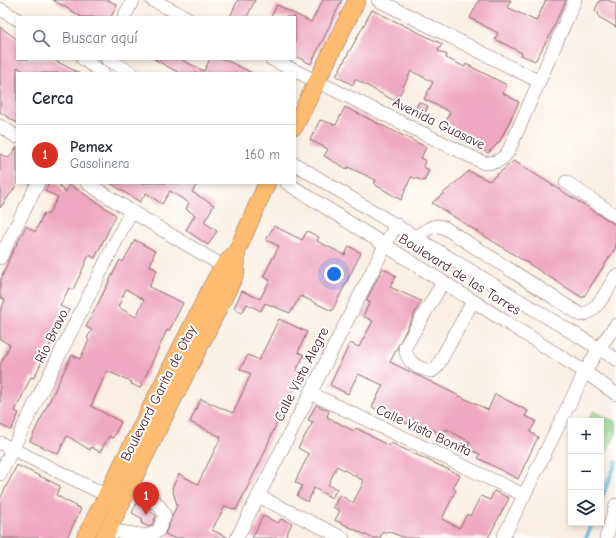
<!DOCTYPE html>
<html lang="es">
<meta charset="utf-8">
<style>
:root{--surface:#fff;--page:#f6f6f7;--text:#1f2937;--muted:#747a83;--line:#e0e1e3;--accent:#d93025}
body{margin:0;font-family:"Comic Neue",sans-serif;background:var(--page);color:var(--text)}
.controls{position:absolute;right:12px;bottom:12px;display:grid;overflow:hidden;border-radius:0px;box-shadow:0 2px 6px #0003}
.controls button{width:36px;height:36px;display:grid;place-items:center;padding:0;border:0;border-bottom:1px solid var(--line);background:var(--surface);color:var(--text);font:20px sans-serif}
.you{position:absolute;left:334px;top:274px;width:14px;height:14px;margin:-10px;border:3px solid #fff;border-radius:50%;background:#1a73e8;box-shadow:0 0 0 6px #1a73e833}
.badge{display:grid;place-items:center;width:26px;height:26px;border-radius:50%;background:var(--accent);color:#fff;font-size:13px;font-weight:700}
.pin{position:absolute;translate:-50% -33px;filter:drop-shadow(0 1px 2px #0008)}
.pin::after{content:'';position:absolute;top:21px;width:14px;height:12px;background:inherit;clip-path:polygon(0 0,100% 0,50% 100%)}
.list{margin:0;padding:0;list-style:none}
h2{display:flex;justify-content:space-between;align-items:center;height:52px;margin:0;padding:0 16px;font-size:17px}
h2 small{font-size:13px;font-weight:400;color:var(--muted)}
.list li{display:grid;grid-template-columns:26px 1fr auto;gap:12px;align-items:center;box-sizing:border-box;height:60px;padding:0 16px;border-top:1px solid var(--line)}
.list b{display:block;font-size:15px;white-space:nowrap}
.list p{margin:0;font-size:13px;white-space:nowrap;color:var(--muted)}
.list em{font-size:13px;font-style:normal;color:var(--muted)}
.icon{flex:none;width:22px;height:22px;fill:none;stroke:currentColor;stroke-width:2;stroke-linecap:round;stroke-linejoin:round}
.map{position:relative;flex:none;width:616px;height:538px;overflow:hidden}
.search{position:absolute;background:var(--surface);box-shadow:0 2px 6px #0003;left:16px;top:16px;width:280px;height:44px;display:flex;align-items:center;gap:10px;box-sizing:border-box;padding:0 14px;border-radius:0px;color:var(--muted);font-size:15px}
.panel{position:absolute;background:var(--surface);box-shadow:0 2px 6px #0003;left:16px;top:72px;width:280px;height:112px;border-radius:0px}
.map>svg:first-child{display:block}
.green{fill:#96d58b;stroke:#707a5b}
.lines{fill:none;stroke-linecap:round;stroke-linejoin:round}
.stream{stroke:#62b8df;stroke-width:4}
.building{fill:#efa8c1;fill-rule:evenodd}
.minor-casing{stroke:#88686b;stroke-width:14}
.major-casing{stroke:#88686b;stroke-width:18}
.minor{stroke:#fff;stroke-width:13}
.major{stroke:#fdbc70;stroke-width:17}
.labels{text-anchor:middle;stroke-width:4;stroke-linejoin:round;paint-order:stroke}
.street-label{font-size:14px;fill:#4a1f2b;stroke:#fff}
</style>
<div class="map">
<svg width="616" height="538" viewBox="0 0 616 538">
<rect width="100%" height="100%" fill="#fff"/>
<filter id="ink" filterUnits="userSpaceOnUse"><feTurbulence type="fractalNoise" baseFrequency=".025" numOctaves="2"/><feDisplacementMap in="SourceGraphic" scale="8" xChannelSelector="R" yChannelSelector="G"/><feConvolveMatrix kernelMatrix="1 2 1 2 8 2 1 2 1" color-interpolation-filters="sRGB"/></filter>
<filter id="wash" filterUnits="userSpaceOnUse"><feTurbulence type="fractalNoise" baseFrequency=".012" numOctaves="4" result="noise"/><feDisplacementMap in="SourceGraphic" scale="16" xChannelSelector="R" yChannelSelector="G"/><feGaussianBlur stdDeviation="0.9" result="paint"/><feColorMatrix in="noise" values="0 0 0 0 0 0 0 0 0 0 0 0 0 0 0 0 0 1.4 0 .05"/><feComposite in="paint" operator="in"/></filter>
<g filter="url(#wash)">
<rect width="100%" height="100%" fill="#faefe2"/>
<path class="green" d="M 593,411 L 616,422 L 616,434 L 601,462 L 601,421 L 588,421 Z"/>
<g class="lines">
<g class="stream">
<path d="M 601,500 L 616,462"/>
<path d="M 586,538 L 592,523"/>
</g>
</g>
<g id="blocks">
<g class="building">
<path d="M 53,0 L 108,0 L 117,5 L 111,17 L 82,17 Z"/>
<path d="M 238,0 L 255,0 L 247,17 L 230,17 Z"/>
<path d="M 323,0 L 342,0 L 311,64 L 295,56 L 295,17 L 271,17 L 277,5 L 311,22 Z"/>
<path d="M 479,0 L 511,0 L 507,7 L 536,21 L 546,0 L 566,0 L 549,37 L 535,61 L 521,55 L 522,53 L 495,39 L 498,33 L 470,18 Z"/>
<path d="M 600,0 L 608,0 L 616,4 L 616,27 L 599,17 L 598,12 L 595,10 Z"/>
<path d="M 372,10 L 442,44 L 438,51 L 447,55 L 446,58 L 465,67 L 466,64 L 507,85 L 503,93 L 519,102 L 500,141 L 488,153 L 443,128 L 450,112 L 424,99 L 433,82 L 411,71 L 397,100 L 393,100 L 355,79 L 353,85 L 336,76 Z"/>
<path d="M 0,27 L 17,39 L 17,59 L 52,59 L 79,73 L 27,73 L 17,67 L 17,123 L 0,112 Z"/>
<path d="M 154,59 L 180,59 L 204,71 L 210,59 L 224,59 L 252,73 L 179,73 Z"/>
<path d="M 419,102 L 428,106 L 422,118 L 413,114 Z"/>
<path d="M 345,107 L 426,147 L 421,158 L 425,160 L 423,167 L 429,170 L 424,181 L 411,177 L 401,200 L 374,184 L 376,180 L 348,167 L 347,169 L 324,156 L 328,149 L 310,140 L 320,120 L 336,125 Z"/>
<path d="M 17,147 L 17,185 L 0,208 L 0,154 L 9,158 Z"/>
<path d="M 514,161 L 616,225 L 616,247 L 583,298 L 432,203 L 469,171 L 489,181 Z"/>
<path d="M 49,183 L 58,183 L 65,193 L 69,184 L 116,215 L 95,258 L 89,255 L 73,290 L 69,288 L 60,306 L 69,310 L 52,345 L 50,344 L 34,378 L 31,377 L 15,411 L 19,413 L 11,430 L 0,425 L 0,365 L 10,345 L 0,339 L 0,311 L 5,300 L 0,297 L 0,282 L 9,259 L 26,226 L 35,232 L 44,213 L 48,215 L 58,197 L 45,191 Z"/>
<path d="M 110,183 L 198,183 L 192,192 L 214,205 L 204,222 L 217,231 L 208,245 L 186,230 L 195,215 L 186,209 L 189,203 L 170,191 L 162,204 L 146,193 L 140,202 Z"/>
<path d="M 274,226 L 302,240 L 307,231 L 319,237 L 317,241 L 345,255 L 349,246 L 361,253 L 332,311 L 301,296 L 290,313 L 265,303 L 261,311 L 247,304 L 242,313 L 234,308 L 242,291 L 260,299 L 270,280 L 263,277 L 279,246 L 266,240 Z"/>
<path d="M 135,240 L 155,251 L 150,266 L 157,270 L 149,287 L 183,303 L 169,331 L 167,330 L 140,388 L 131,384 L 132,382 L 107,371 L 91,406 L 121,422 L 113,438 L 109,436 L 100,452 L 91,447 L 90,450 L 67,436 L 58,454 L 30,441 L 72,355 L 80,359 L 89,340 L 87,338 L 92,330 L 86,327 L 120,260 L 123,262 ZM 126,289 L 144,300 L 136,317 L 118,307 Z"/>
<path d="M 383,268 L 396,276 L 390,287 L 421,301 L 390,362 L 488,410 L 495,394 L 528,411 L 525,416 L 536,421 L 530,432 L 538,437 L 518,479 L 478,458 L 480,454 L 467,448 L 470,442 L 446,429 L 443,435 L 411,418 L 408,424 L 372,407 L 383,385 L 358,374 L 348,394 L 330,385 L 350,343 L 359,347 L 373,321 L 363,316 L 370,302 L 366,301 Z"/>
<path d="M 279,319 L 307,332 L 298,352 L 304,355 L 296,371 L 300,372 L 295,385 L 281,412 L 263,456 L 236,510 L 225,506 L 212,530 L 229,538 L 173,538 L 165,534 L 177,505 L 172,488 L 179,474 L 198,484 L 221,437 L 190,422 L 201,399 L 233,413 L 251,374 L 240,369 L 248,355 L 259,360 Z"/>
<path d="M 316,405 L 329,411 L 327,417 L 354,431 L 356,428 L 389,446 L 391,443 L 460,475 L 453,488 L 456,490 L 442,519 L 459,528 L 467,514 L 470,516 L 481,496 L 490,500 L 494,491 L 509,498 L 488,538 L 405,538 L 387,531 L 386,534 L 383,532 L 380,538 L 372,538 L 335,520 L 340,511 L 333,507 L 340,495 L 353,503 L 364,481 L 337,466 L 328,485 L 337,489 L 332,498 L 314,488 L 308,502 L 297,496 L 302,486 L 295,482 L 309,454 L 298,448 L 313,422 L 308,420 Z"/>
<path d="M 17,465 L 60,486 L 56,495 L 81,509 L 67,538 L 0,538 L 0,499 Z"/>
<path d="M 138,501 L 149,508 L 151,509 L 150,511 L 156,516 L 152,525 L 149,527 L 141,523 L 143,519 L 132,513 Z"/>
<path d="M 263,516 L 278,523 L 281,519 L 292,523 L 285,538 L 252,538 Z"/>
</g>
</g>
</g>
<g filter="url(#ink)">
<use href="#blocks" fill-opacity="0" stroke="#88686b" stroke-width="1"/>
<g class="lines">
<defs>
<g id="minor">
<path d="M 152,0 L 186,17"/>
<path d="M 378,0 L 538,81"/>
<path d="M 0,9 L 17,19"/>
<path d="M 124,17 L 133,0"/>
<path d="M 83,59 L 103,73"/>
<path d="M 107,59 L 132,73"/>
<path d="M 271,59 L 484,163 C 497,163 503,160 509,150 L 575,0"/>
<path d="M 0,126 L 17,137"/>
<path d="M 295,164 L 616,359"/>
<path d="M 566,182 L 616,216"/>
<path d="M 87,183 L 131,211 L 231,271"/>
<path d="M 287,183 L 585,372 L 616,394"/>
<path d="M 416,237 C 426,230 433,223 445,228 L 581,315 C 597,313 607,289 616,276"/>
<path d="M 0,258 L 38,183"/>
<path d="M 443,282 L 405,347 C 406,362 418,369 432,371 L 437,367 L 473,301"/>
<path d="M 310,393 L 524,495"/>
<path d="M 0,443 L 114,499"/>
<path d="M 0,474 L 131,211"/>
<path d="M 258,496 L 343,538"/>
<path d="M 107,530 L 148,536 L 158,531 L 165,516 C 160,501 142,493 130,484"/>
<path d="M 237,538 L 396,224"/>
<path d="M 503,538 L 585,372 L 599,348 L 616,325"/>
<path d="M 606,538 L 616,505"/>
</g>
<g id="major">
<path d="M 295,126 L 357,0"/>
<path d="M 85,538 L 216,278 L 223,267 L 237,251 L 267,183"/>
<path d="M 104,538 L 236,273 L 237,251"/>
</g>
</defs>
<use href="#minor" class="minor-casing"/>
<use href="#major" class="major-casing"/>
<use href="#minor" class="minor"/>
<use href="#major" class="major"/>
</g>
</g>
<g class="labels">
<g class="street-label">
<text transform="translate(439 123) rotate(26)" y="5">Avenida Guasave</text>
<text transform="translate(460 274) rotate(32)" y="5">Boulevard de las Torres</text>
<text transform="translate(51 336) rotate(-64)" y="5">Río Bravo</text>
<text transform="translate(301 374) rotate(-63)" y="5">Calle Vista Alegre</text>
<text transform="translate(158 393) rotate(-63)" y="5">Boulevard Garita de Otay</text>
<text transform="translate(424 430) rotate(25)" y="5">Calle Vista Bonita</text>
</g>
</g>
</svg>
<div class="controls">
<button>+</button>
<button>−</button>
<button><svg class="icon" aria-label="layers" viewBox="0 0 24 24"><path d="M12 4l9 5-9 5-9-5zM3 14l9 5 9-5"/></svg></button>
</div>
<div class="you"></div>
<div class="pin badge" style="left:146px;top:515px">1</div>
<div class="search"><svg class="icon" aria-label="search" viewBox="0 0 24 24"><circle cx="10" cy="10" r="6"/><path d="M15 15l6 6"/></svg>Buscar aquí</div>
<section class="panel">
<h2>Cerca<small></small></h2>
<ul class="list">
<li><span class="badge">1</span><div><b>Pemex</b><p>Gasolinera</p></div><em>160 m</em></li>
</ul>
</section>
</div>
